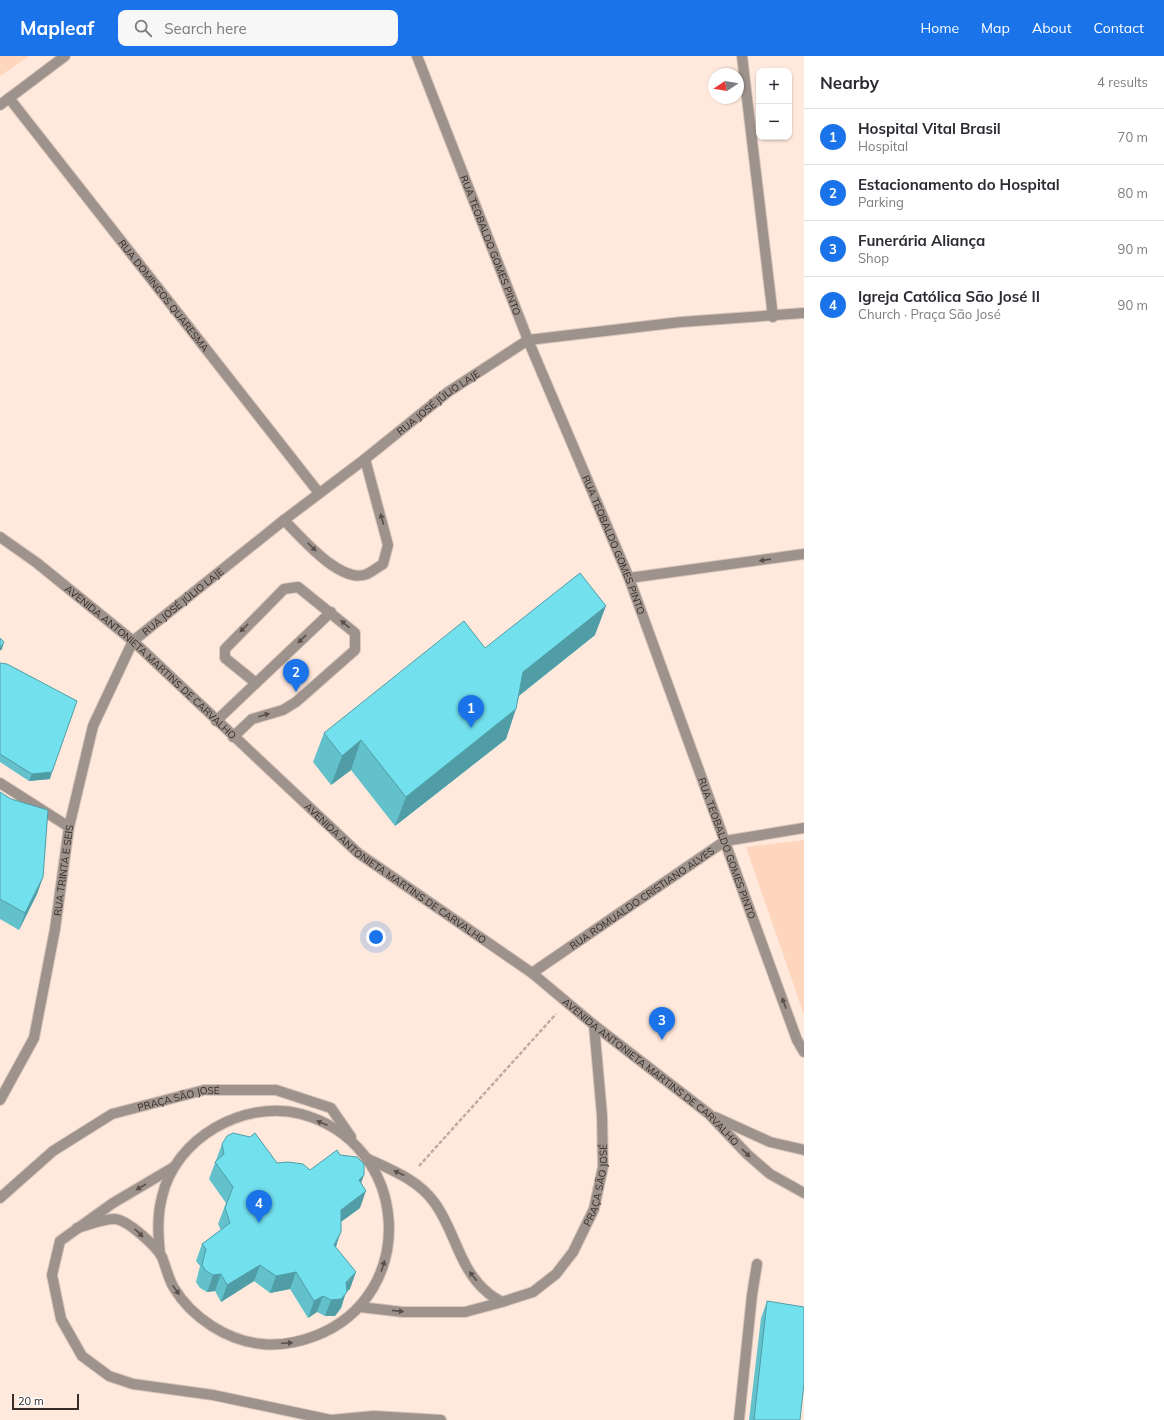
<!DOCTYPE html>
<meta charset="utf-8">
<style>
:root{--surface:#fff;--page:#f7f7f7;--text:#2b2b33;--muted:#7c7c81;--line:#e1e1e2;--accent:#1a73e8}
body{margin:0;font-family:Mulish,sans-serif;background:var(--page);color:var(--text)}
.controls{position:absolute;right:12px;top:12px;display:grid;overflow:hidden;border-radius:8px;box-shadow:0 1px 3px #0004}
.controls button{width:36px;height:36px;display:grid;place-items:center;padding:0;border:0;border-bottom:1px solid var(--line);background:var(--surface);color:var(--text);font:20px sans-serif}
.compass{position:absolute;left:708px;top:12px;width:36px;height:36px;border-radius:50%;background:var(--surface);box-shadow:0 1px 3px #0004;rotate:258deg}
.scale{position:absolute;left:12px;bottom:10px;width:67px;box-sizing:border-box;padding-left:4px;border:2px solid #362b26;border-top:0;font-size:11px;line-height:14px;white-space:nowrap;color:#362b26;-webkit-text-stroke:3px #fbfbfb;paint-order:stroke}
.you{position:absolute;left:376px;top:881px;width:14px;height:14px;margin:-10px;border:3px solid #fff;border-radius:50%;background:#1a73e8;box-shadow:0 0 0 6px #1a73e833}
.badge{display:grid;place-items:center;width:26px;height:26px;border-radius:50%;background:var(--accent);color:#fff;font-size:13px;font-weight:700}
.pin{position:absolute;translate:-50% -33px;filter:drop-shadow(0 1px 2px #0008)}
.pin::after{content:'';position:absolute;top:21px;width:14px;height:12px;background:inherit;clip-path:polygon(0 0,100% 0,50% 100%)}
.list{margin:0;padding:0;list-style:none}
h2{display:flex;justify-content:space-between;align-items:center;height:52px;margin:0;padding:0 16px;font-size:17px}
h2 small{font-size:13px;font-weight:400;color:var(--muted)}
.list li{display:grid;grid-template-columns:26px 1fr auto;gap:12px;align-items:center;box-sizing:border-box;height:56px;padding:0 16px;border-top:1px solid var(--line)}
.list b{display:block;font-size:15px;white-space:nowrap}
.list p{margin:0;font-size:13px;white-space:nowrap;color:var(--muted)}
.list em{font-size:13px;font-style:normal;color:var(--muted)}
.icon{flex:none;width:22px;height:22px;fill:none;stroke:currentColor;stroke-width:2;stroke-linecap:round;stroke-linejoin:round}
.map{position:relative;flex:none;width:804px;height:1364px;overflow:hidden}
header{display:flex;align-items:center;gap:24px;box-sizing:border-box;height:56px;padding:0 20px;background:var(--accent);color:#fff}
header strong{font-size:19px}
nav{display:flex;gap:22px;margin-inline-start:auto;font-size:14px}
.search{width:280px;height:36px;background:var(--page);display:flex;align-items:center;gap:10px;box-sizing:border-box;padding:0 14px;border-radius:8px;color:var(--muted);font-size:15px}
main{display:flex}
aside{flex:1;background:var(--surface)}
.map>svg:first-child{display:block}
.green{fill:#fed5bd}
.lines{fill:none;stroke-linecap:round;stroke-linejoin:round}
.lane-casing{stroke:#dbc7bc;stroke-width:12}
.street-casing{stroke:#dbc7bc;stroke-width:12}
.path{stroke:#beaba1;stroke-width:2.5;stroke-dasharray:4 2;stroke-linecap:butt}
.lane{stroke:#9e938c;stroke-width:10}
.street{stroke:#9e938c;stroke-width:10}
.wall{fill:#63c1cc}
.shaded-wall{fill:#509da6}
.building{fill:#73e0ed;stroke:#509da6}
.oneway{fill:#5a4f4a}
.labels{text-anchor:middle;stroke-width:3;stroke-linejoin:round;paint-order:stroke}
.street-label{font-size:10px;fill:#362b26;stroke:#fbfbfb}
</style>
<header>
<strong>Mapleaf</strong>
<div class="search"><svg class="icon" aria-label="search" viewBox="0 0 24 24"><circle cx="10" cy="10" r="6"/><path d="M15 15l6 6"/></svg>Search here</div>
<nav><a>Home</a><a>Map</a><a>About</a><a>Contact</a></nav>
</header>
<main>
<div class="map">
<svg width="804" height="1364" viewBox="0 0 804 1364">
<rect width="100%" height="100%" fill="#ffe9dd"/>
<g class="green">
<path d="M 0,0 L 29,0 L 0,20 Z"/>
<path d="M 804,784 L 804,959 L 746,791 Z"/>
</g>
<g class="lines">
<defs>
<g id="lane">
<path d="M 284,464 C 301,481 341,529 367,518 C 373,515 378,511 383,508 L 388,489 L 365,403"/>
<path d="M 256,627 L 331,556"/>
<path d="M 216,665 L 256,627 L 225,602 L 225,593 L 284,533 L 298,531 L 355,577 L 355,594 L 296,646 L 283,654 L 252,663 L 233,681"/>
<path d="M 739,1364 L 752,1239 L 757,1208"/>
</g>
<g id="street">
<path id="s1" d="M 417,0 L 528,284 L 629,522 L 797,984 L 804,996"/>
<path d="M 742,0 L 773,261"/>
<path id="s2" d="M 9,42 L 319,437"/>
<path d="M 0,49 L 65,0"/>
<path id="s3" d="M 0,481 L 37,507 L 133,585 L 358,797 L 532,917 L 594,969 L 709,1058 L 747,1098 L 770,1118 L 804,1137"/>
<path d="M 629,522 L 804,498"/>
<path d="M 0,727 L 69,771"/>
<path id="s4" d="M 532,917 L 725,785 L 804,772"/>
<path id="s5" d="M 0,1044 L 34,982 L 55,873 L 69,771 L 93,670 L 133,585 L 284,464 L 365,403 L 448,336 L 528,284 L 681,266 L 804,257"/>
<path d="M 715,1061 L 770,1086 L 804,1094"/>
<path d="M 368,1103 C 392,1114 418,1124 434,1146 C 455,1174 459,1213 487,1236 C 491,1240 497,1243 502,1246"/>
<path d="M 174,1111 L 113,1147 L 60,1185 L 52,1219 L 61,1263 L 82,1300 L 109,1320 L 133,1328 L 213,1339 L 331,1364"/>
<path id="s6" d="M 0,1142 L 53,1095 L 112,1058 L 204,1034 L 276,1034 L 331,1052 L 351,1081"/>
<path d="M 77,1172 C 88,1169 103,1163 114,1163 C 127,1163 156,1190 162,1201 C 166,1211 168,1222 174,1232 C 192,1262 228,1285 262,1288 C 280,1290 299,1286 315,1280 C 421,1239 410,1087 301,1058 C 244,1043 175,1082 162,1141 C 157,1160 158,1178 160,1198"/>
<path id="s7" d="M 360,1251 L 403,1256 L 465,1256 L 502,1246 L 533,1236 L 556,1218 L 573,1196 L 594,1153 L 603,1111 L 602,1059 L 594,969"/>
<path d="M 331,1364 L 374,1360 L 441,1364"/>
</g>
</defs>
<use href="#lane" class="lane-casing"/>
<use href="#street" class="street-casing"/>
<path class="path" d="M 419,1110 L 556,958"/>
<use href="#lane" class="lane"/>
<use href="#street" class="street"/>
</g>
<g class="wall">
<path d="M 595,579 L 519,640 L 506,683 L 395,770 L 351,714 L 331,729 L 313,706 L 324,677 L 485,592 Z"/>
<path d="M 0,607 L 50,723 L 29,725 L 0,706 Z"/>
<path d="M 0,736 L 43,821 L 37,838 L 19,874 L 0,863 Z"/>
<path d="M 222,1088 L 277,1107 L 310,1114 L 340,1099 L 361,1128 L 360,1152 L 341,1166 L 336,1192 L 350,1233 L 346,1236 L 341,1252 L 335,1260 L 325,1260 L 317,1256 L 308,1262 L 290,1233 L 270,1237 L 254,1225 L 221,1246 L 215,1235 L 207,1236 L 200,1232 L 196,1226 L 200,1210 L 196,1205 L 202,1188 L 221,1174 L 218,1168 L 226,1147 L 209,1123 Z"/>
<path d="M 767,1245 L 800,1364 L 749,1364 L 761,1262 Z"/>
</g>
<g class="shaded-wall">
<path d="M 606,550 L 595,579 L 512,645 L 523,616 Z"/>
<path d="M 4,586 L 2,593 L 0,595 L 0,592 Z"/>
<path d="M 516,653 L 506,683 L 395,770 L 406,741 Z"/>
<path d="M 361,684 L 351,714 L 331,729 L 342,700 Z"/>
<path d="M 52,716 L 50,723 L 29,725 L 32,718 Z"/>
<path d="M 43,821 L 37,838 L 19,874 L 25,857 Z"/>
<path d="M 364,1119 L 358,1136 L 359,1124 Z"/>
<path d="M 366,1135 L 360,1152 L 335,1170 L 341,1154 Z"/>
<path d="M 341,1176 L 335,1193 L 334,1189 Z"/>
<path d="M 260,1209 L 254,1225 L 221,1246 L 227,1229 Z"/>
<path d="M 296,1216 L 290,1233 L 270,1237 L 276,1220 Z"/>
<path d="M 356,1216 L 350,1233 L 346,1236 L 341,1252 L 335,1260 L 325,1260 L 331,1244 Z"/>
<path d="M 221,1218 L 215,1235 L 207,1236 L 213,1219 Z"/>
<path d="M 323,1240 L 317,1256 L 308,1262 L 314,1245 Z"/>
</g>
<g class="building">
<path d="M 580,517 L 606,550 L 523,616 L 516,653 L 406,741 L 361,684 L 342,700 L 324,677 L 464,565 L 485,592 Z"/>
<path d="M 0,582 L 4,586 L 0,592 Z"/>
<path d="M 0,607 L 7,608 L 77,645 L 52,716 L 32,718 L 0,698 Z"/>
<path d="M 0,736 L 11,743 L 48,754 L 43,821 L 25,857 L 0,843 Z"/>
<path d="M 233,1077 L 250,1081 L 255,1077 L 277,1107 L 288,1106 L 303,1108 L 310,1114 L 337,1094 L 340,1099 L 357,1101 L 364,1108 L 364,1119 L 359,1124 L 366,1135 L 341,1154 L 341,1176 L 334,1189 L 356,1216 L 346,1226 L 347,1236 L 341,1243 L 331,1244 L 323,1240 L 314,1245 L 296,1216 L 276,1220 L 260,1209 L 227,1229 L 221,1218 L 213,1219 L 206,1215 L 202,1209 L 206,1193 L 202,1188 L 230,1167 L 225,1152 L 233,1131 L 215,1106 L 224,1098 L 222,1088 L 227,1080 Z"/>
<path d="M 767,1245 L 804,1251 L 804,1327 L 800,1364 L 754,1364 Z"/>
</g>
<defs><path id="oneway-solid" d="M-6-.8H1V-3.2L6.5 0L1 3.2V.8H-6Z"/></defs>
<g class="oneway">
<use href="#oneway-solid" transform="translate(382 463) rotate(-106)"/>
<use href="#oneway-solid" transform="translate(312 491) rotate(45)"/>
<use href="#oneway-solid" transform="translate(765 504) rotate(172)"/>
<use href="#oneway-solid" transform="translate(345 568) rotate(-139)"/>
<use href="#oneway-solid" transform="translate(244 572) rotate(135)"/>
<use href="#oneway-solid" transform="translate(302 583) rotate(136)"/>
<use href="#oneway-solid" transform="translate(264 659) rotate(-16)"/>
<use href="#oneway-solid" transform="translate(784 947) rotate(-110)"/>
<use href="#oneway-solid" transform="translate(322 1067) rotate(-158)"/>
<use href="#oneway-solid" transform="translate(746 1097) rotate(44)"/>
<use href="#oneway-solid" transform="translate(399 1117) rotate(-155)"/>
<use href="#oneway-solid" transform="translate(141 1131) rotate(149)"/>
<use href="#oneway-solid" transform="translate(139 1177) rotate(43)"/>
<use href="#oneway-solid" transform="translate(383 1210) rotate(-72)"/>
<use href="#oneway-solid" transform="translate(473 1220) rotate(-129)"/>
<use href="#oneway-solid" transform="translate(176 1234) rotate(55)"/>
<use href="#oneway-solid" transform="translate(398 1255) rotate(6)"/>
<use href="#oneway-solid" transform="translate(287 1287) rotate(-3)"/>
</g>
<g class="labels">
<g class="street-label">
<text dy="4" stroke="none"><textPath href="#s1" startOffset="203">RUA TEOBALDO GOMES PINTO</textPath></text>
<text dy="4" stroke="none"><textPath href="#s2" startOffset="251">RUA DOMINGOS QUARESMA</textPath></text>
<text dy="4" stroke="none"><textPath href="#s5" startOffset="870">RUA JOSÉ JÚLIO LAJE</textPath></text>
<text dy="4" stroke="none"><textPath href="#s1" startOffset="527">RUA TEOBALDO GOMES PINTO</textPath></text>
<text dy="4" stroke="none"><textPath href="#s5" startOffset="546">RUA JOSÉ JÚLIO LAJE</textPath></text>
<text dy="4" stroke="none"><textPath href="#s3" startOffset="196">AVENIDA ANTONIETA MARTINS DE CARVALHO</textPath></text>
<text dy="4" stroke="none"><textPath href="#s1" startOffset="851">RUA TEOBALDO GOMES PINTO</textPath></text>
<text dy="4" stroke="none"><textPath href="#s5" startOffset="241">RUA TRINTA E SEIS</textPath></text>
<text dy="4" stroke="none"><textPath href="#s3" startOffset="520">AVENIDA ANTONIETA MARTINS DE CARVALHO</textPath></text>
<text dy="4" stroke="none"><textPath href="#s4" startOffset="133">RUA ROMUALDO CRISTIANO ALVES</textPath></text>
<text dy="4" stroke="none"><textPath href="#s3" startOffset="844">AVENIDA ANTONIETA MARTINS DE CARVALHO</textPath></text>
<text dy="4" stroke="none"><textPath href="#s6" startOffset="209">PRAÇA SÃO JOSÉ</textPath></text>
<text dy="4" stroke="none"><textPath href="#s7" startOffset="305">PRAÇA SÃO JOSÉ</textPath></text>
</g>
</g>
</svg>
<div class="controls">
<button>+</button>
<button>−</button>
</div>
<svg class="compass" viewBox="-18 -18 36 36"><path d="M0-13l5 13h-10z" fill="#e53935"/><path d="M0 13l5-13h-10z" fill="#7c7c81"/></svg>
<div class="scale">20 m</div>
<div class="you"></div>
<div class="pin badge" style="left:471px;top:672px">1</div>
<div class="pin badge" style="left:296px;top:636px">2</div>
<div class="pin badge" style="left:662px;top:984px">3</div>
<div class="pin badge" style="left:259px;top:1167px">4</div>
</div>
<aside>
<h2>Nearby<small>4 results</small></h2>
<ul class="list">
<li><span class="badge">1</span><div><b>Hospital Vital Brasil</b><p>Hospital</p></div><em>70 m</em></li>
<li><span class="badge">2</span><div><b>Estacionamento do Hospital</b><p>Parking</p></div><em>80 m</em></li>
<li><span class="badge">3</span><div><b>Funerária Aliança</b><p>Shop</p></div><em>90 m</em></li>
<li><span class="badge">4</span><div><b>Igreja Católica São José II</b><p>Church · Praça São José</p></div><em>90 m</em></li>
</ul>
</aside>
</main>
